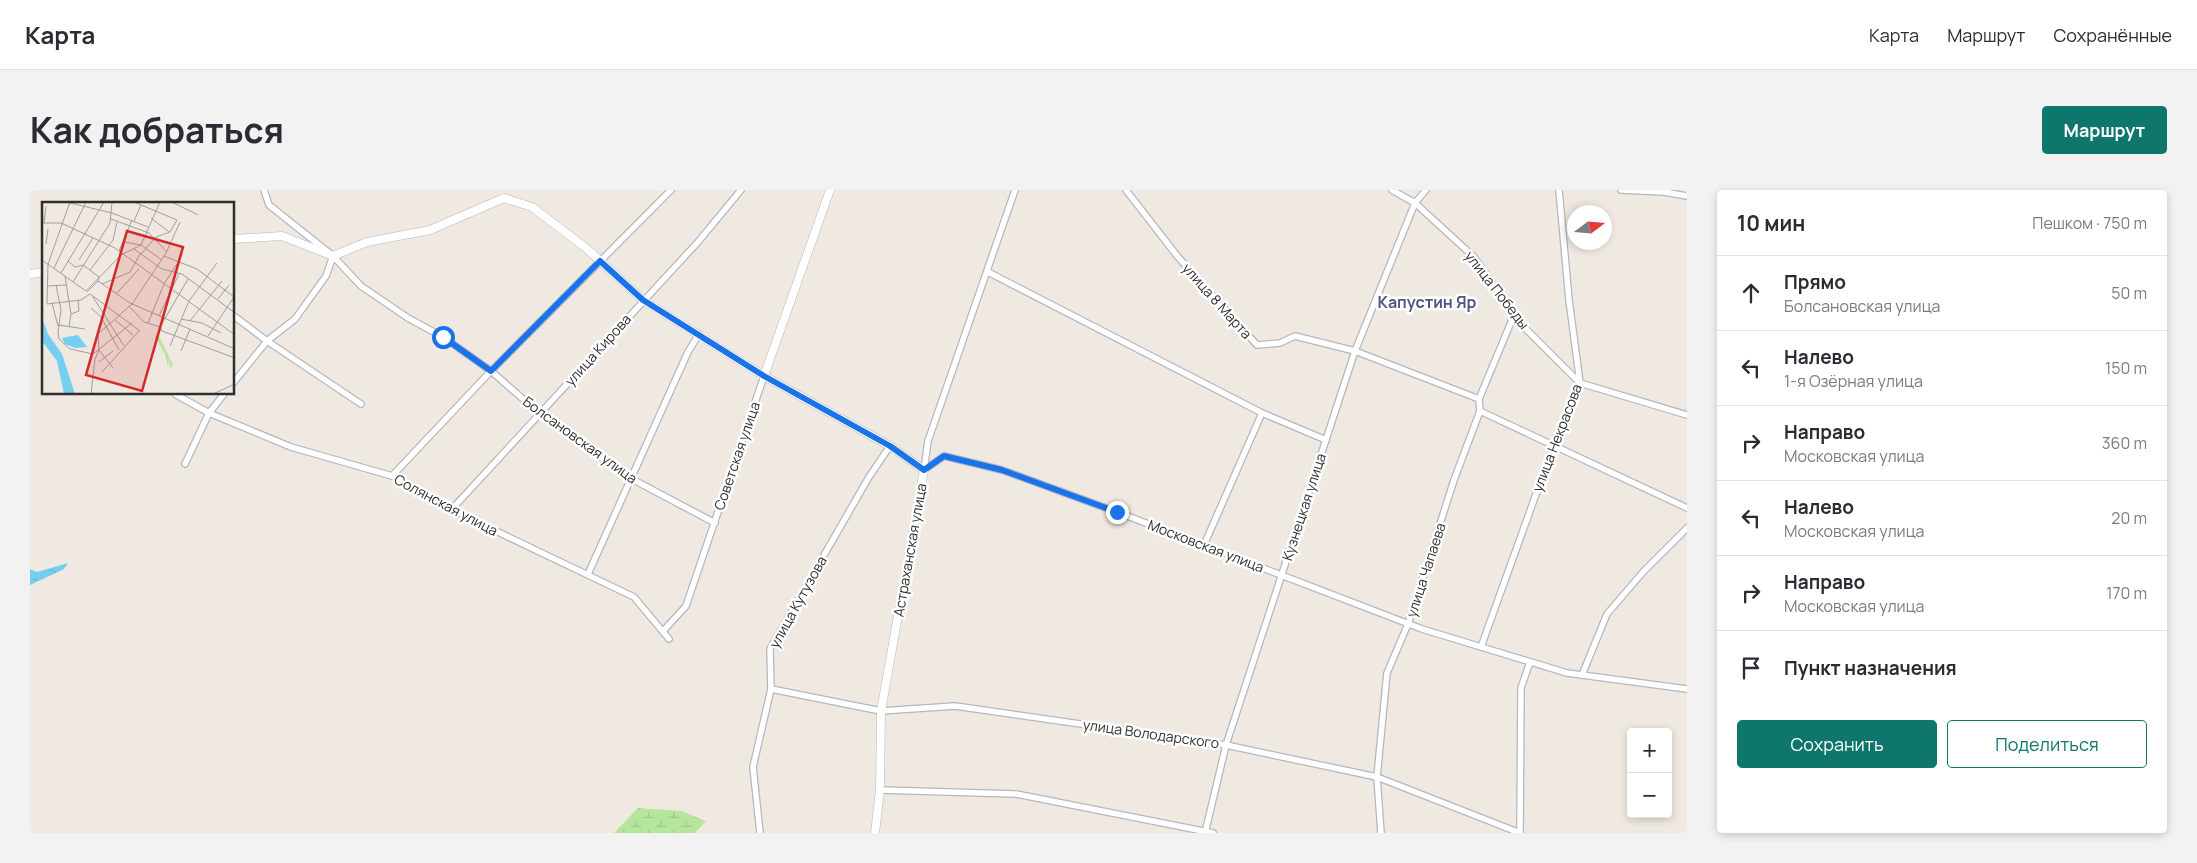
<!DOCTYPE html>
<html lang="ru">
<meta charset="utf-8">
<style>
:root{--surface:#fff;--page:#f2f2f3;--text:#2b2b33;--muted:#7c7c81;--line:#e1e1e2;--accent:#0f766e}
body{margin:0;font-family:Manrope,sans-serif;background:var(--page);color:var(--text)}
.controls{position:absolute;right:15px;bottom:15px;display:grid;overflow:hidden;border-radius:5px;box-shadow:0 2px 8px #0003}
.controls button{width:45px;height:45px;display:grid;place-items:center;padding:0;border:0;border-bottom:1px solid var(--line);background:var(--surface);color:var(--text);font:25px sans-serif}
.compass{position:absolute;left:1537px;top:15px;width:45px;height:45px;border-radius:50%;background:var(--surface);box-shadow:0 2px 8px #0003;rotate:74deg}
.stop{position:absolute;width:15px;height:15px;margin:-11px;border:4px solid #1a73e8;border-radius:50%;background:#fff}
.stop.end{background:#1a73e8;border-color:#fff;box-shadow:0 1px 5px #0008}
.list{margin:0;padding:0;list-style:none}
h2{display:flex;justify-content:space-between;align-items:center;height:65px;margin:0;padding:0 20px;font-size:21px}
h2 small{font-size:16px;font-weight:400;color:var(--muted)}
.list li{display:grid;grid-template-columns:32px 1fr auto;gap:15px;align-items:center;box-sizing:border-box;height:75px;padding:0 20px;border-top:1px solid var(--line)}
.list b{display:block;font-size:19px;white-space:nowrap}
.list p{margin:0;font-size:16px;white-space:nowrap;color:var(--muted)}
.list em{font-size:16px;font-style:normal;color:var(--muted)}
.actions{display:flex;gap:10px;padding:15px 20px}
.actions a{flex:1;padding:11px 0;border:1px solid var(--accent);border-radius:5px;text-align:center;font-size:18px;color:var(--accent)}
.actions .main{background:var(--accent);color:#fff}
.icon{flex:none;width:28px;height:28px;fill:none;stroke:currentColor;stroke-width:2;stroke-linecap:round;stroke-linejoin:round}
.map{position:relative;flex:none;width:1657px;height:643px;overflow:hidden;border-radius:5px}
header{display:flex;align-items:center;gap:30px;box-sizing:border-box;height:70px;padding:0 25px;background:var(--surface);border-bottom:1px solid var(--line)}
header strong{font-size:24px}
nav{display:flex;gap:28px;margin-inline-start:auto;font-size:18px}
.intro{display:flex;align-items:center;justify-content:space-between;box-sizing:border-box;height:120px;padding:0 30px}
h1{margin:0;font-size:35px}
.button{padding:12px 22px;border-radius:5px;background:var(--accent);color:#fff;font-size:18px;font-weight:700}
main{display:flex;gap:30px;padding:0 30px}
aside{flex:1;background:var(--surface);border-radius:5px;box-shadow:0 2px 8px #0003}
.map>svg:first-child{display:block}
.wetland{fill:url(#wetland-marsh)}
.water{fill:url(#water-ripples)}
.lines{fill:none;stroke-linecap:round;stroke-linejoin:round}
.minor-casing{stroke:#b4b7c1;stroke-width:8}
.tertiary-casing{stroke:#b4b7c1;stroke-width:9}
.minor{stroke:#fff;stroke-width:5.5}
.tertiary{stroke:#fff;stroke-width:8}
.route{stroke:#1a73e8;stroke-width:6}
.labels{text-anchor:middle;stroke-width:5;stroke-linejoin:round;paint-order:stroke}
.street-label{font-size:14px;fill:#2e2e2e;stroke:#fff}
.quarter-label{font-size:16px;font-weight:bold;fill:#4d5680;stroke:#fff}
.inset-road{fill:none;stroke:#a29e99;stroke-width:1}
.view{fill:#d62828;fill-opacity:0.15;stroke:#d62828;stroke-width:2.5}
.inset-edge{fill:none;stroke:#2e2e2e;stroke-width:2.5}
</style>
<header>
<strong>Карта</strong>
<nav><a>Карта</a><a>Маршрут</a><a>Сохранённые</a></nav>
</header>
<div class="intro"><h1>Как добраться</h1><a class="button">Маршрут</a></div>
<main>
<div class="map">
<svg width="1657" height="643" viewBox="0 0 1657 643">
<defs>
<pattern id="wetland-marsh" width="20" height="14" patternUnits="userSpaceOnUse" patternTransform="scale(1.25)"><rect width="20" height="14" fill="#b6e59e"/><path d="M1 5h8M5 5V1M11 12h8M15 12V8" fill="none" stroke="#9dc588"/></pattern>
<pattern id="water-ripples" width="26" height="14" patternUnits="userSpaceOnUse" patternTransform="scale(1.25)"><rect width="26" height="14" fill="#75cff0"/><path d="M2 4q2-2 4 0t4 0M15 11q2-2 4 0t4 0" fill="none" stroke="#66b2ce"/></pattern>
</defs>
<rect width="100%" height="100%" fill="#efe9e1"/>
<path class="wetland" d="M 608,618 L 651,621 L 676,631 L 665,643 L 584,643 Z"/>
<path class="water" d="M 38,373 L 34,379 L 0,395 L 0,379 L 7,382 Z"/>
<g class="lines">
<defs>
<g id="minor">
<path d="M 234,0 L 239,15 L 303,66 L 331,96 L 378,128 L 413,147 L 461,181 L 509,223 L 600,288 L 685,333"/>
<path d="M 1096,0 L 1148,67 L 1227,155 L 1250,153 L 1265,146 L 1325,161 L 1449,209"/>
<path d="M 1362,0 L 1385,13 L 1444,67 L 1492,135 L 1550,193 L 1657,225"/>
<path d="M 1591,0 L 1634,2 L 1657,6"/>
<path d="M 958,82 L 1232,223 L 1296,250"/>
<path d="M 204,126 L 237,151 L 331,214"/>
<path d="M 204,192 L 237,151 L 265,129 L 296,86 L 303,66"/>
<path d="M 145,204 L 179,223 L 261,257 L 362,286 L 447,332 L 604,407 L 639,449"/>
<path d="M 1450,221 L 1657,318"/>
<path d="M 155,274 L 179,223 L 194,204"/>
<path d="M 894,280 L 914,266 L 972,280 L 1087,322 L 1392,439 L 1537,483 L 1657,499"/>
<path d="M 894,280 L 898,251 L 985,0"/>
<path d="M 362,286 L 461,181 L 641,0"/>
<path d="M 423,318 L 668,52 L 711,0"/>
<path d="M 1174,355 L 1232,223"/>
<path d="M 558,384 L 658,162 L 669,144"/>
<path d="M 634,440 L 656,416 L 734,186"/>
<path d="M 1451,457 L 1523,257 L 1550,193 L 1539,110 L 1529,0"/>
<path d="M 1552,485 L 1577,424 L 1614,381 L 1657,338"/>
<path d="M 741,499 L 851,521 L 925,516 L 1196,555 L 1347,587 L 1490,643"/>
<path d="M 850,600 L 986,604 L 1183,643"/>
<path d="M 730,643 L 723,577 L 741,499 L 740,459 L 839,287 L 860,256"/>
<path d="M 1175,643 L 1196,555 L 1325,161 L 1385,13 L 1396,0"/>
<path d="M 1351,643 L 1347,587 L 1357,483 L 1378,434 L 1424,290 L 1450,221 L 1449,209 L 1484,125"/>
<path d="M 1490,643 L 1491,498 L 1500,472"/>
</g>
<g id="tertiary">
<path d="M 204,49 L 252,46 L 303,66 L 337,52 L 400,40 L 474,8 L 502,17 L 556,58 L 613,110 L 734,186 L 860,256 L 894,280 L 851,521 L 850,600 L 845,643"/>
<path d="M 0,84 L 14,82"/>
<path d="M 734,186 L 800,0"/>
</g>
</defs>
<use href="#minor" class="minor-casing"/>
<use href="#tertiary" class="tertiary-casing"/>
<use href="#minor" class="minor"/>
<use href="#tertiary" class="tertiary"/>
</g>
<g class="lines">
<path class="route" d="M 413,147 L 461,181 L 570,71 L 613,110 L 734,186 L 860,256 L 894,280 L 914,266 L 972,280 L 1087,322"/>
</g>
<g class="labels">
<g class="street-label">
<text transform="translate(1467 100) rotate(52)" y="5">улица Победы</text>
<text transform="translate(1187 111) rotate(48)" y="5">улица 8 Марта</text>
<text transform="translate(568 160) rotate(-48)" y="5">улица Кирова</text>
<text transform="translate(1527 248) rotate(-69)" y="5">улица Некрасова</text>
<text transform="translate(550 250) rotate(36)" y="5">Болсановская улица</text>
<text transform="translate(707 266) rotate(-71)" y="5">Советская улица</text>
<text transform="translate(416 315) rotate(28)" y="5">Солянская улица</text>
<text transform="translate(1274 317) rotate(-72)" y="5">Кузнецкая улица</text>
<text transform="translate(1176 356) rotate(21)" y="5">Московская улица</text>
<text transform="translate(880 360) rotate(-80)" y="5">Астраханская улица</text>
<text transform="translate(1396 380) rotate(-72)" y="5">улица Чапаева</text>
<text transform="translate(768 412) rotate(-61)" y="5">улица Кутузова</text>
<text transform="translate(1121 544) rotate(8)" y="5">улица Володарского</text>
</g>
<g class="quarter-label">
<text x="1397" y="118">Капустин Яр</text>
</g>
</g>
<g transform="translate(12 12)">
<rect width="192" height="192" fill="#efe9e1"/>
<path d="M 115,130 L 131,163 L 128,166 L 127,157 L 126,165 L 123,152 L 113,135 Z" fill="#b6e59e"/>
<path d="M 0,116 L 6,132 L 20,152 L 33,192 L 22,192 L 15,159 L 0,139 ZM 36,133 L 45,145 L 33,146 L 23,142 L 20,136 Z" fill="#75cff0"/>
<path class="inset-road" d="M 24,0 L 70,11 L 106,25M 28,0 L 6,62 L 5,102 L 39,98 L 48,92M 92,0 L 135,18 L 128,30 L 114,35 L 99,52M 130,0 L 156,13M 109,16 L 127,30M 69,17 L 107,31 L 125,50M 92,19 L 99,3M 0,21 L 19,21 L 73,46 L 193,133M 2,21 L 4,4M 82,40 L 99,43 L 120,58M 4,42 L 6,27M 92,47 L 120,67 L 140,72 L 193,111M 77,49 L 90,18M 122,54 L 155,67 L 192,95 L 166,134M 0,58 L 44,89M 37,58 L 51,36M 26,59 L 33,65 L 41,63 L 57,75 L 56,79 L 88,101 L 193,147M 12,66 L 44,0M 48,68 L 71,38 L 75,20M 19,71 L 62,0M 23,74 L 29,112 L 27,125M 31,80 L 68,21 L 70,0M 60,82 L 88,70 L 98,52M 14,83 L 19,108 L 16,130 L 17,137 L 28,147 L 51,152 L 90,121M 5,84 L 24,83M 44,89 L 79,53 L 99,43 L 118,0M 45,90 L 56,79M 75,91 L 97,67M 48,92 L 98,129M 51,95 L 82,144M 176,97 L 187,83M 10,101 L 16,124M 87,104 L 102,120 L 118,125 L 120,129 L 193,156M 49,106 L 59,115 L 77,148M 29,112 L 37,109 L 36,98M 117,114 L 137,72M 139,117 L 160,121 L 179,131M 73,118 L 91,133M 148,119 L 180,79M 106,121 L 122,82 L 137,59M 16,123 L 43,127M 118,125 L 146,77M 128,144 L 147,99 L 175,61M 57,148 L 71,166M 139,149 L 148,127M 57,160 L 71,149M 60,170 L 97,129M 49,192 L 53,157 L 57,148 L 56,132 L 90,102 L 124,51 L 138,20M 171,192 L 193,182"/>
<path class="view" d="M 85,29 L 141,45 L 100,189 L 44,173 Z"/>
<rect width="192" height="192" class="inset-edge"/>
</g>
</svg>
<div class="controls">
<button>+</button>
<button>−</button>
</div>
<svg class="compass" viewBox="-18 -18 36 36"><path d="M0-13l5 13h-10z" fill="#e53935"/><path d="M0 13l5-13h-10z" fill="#7c7c81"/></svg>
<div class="stop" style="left:413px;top:147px"></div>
<div class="stop end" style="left:1087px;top:322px"></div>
</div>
<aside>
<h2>10 мин<small>Пешком · 750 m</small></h2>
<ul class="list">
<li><svg class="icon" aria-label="ahead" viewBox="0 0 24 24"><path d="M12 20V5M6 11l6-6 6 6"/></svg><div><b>Прямо</b><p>Болсановская улица</p></div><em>50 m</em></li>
<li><svg class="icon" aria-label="left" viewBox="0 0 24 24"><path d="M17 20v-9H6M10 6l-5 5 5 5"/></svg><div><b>Налево</b><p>1-я Озёрная улица</p></div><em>150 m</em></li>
<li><svg class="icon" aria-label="right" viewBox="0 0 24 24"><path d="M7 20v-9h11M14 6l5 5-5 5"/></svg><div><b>Направо</b><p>Московская улица</p></div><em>360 m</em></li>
<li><svg class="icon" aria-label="left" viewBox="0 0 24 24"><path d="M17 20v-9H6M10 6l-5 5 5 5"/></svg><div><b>Налево</b><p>Московская улица</p></div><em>20 m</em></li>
<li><svg class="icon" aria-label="right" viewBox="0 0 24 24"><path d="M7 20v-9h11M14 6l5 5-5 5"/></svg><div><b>Направо</b><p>Московская улица</p></div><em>170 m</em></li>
<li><svg class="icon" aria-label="arrive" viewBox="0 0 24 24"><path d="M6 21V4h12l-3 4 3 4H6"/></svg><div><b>Пункт назначения</b></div></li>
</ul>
<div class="actions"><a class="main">Сохранить</a><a>Поделиться</a></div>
</aside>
</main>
